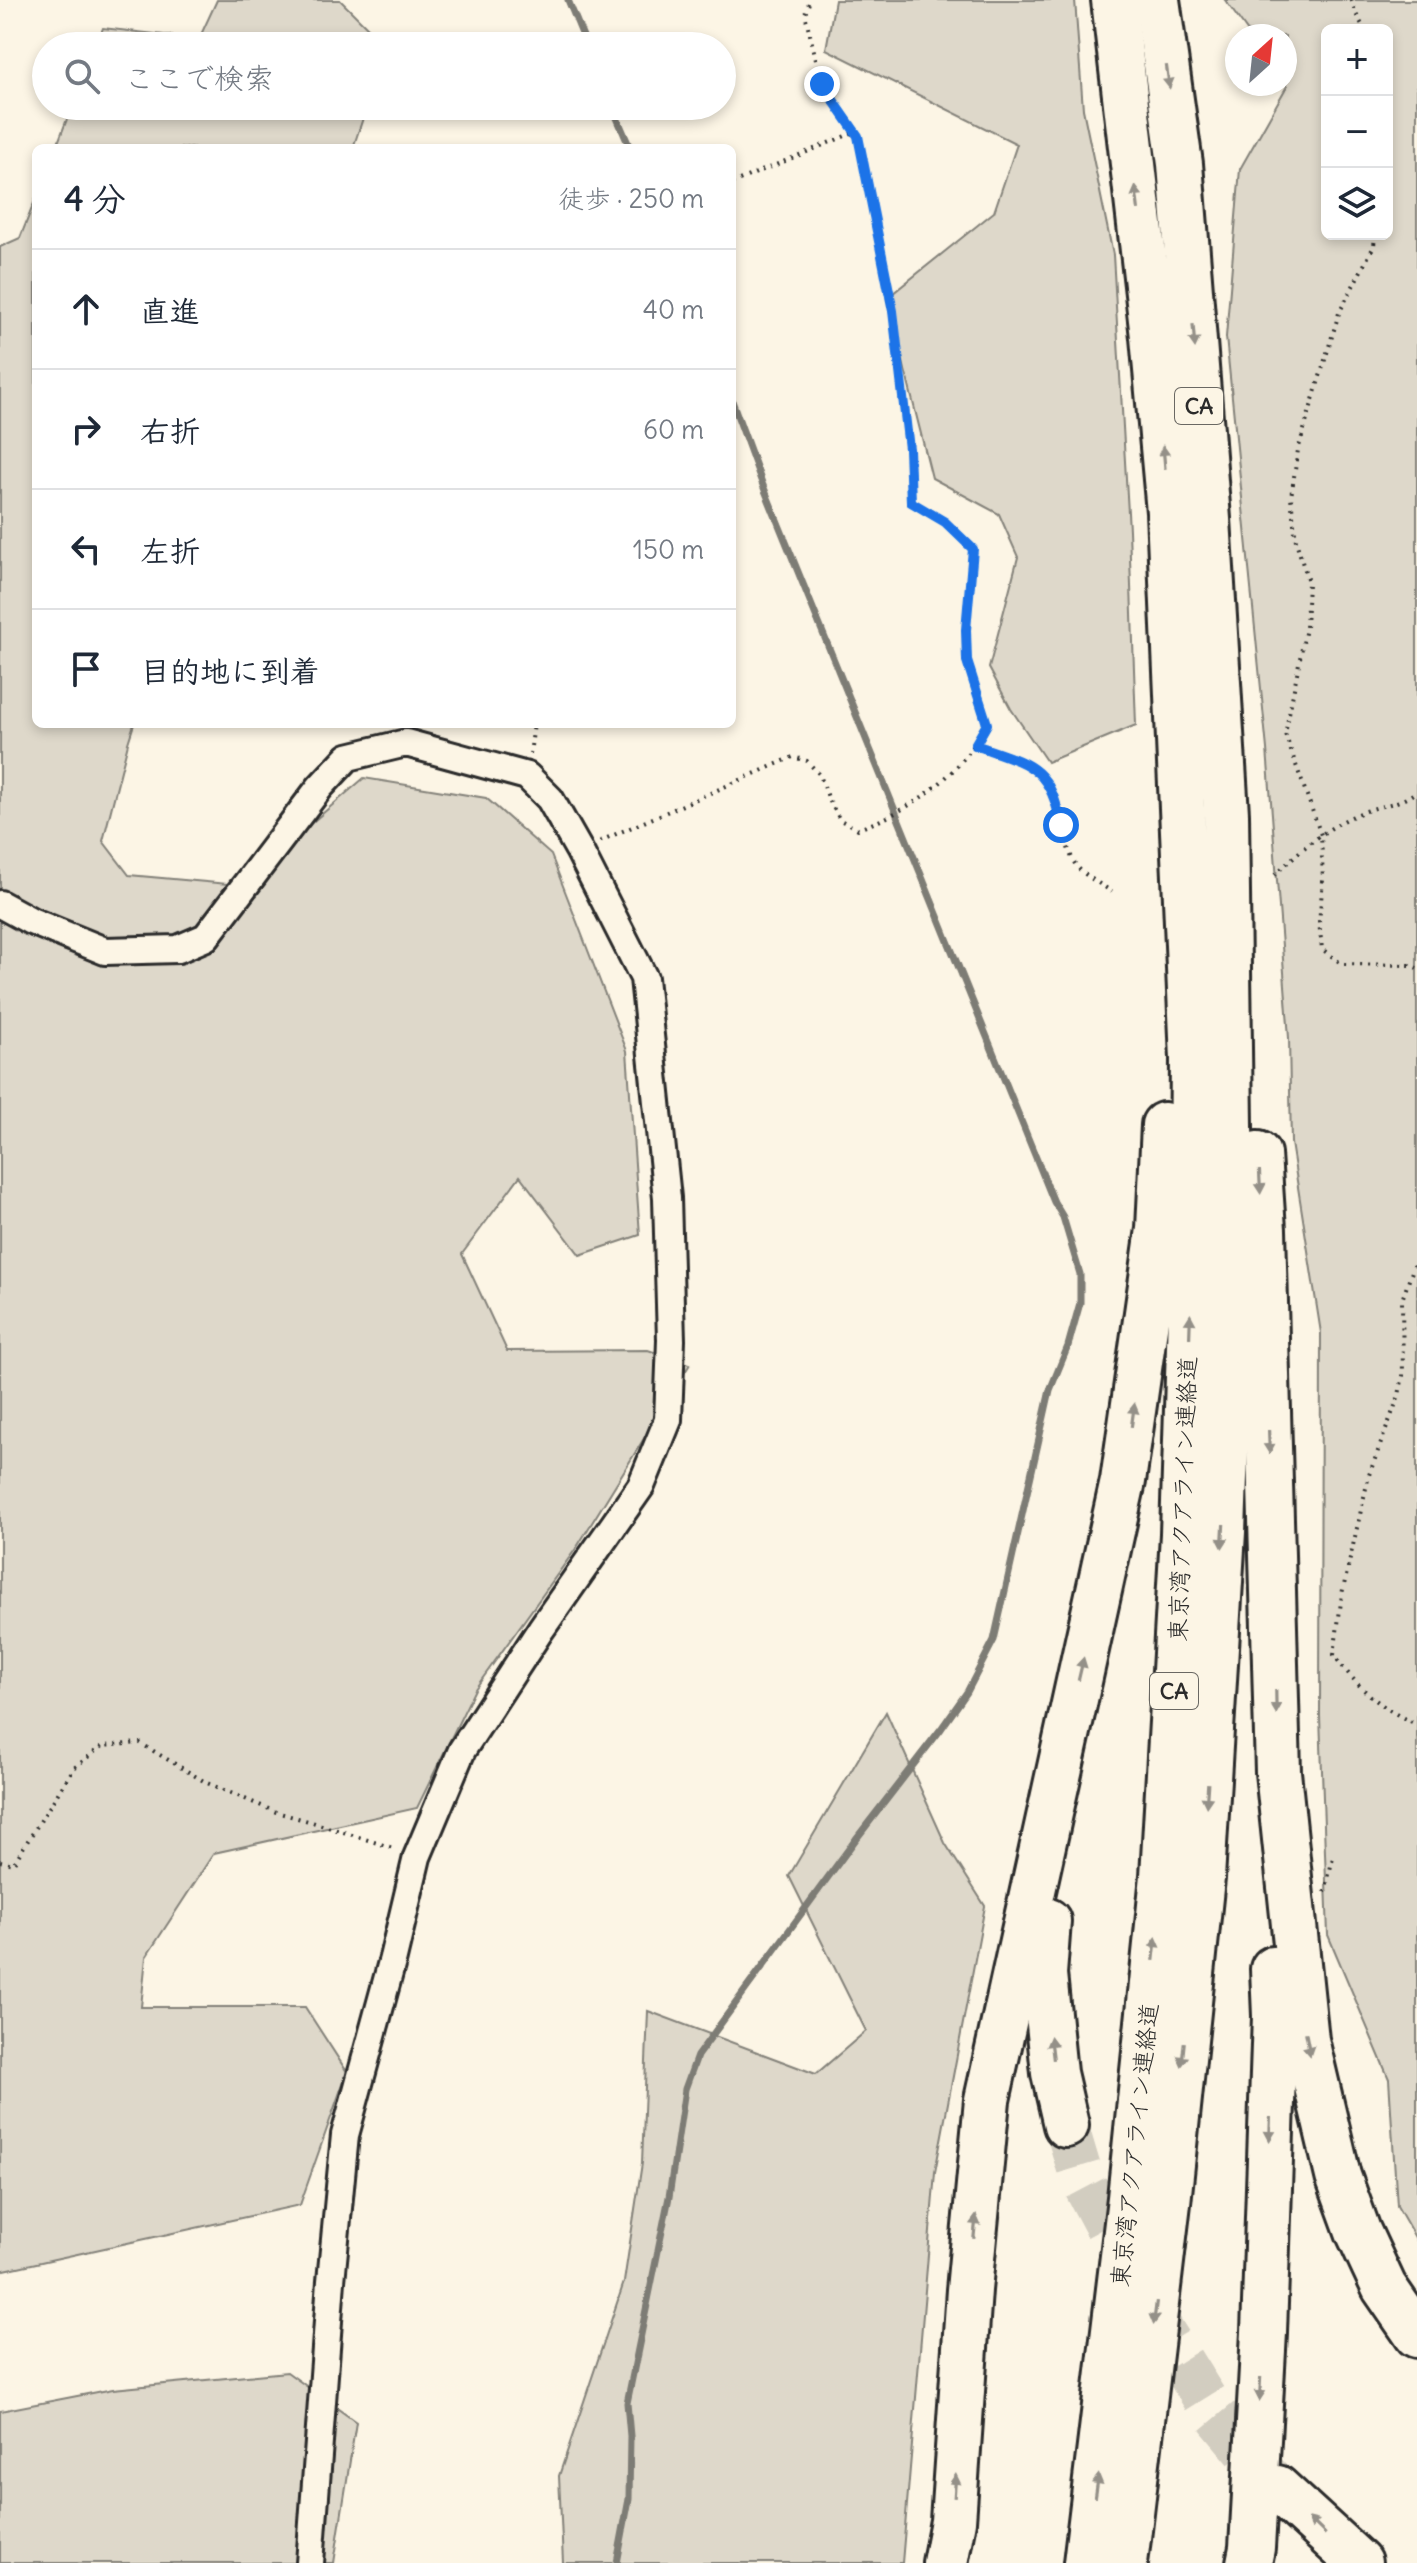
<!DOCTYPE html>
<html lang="ja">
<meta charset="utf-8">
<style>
:root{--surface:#fff;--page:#f2f2f3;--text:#1f2937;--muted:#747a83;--line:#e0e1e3}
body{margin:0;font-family:Delius,"Klee One",sans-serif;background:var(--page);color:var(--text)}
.controls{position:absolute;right:24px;top:24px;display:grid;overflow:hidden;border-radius:12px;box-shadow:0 4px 12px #0003}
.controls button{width:72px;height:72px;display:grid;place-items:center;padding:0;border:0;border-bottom:2px solid var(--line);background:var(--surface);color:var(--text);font:40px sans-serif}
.compass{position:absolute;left:1225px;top:24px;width:72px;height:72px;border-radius:50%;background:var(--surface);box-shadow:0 4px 12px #0003;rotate:27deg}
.stop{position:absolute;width:24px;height:24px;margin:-18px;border:6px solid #1a73e8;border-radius:50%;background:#fff}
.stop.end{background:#1a73e8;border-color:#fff;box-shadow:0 2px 8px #0008}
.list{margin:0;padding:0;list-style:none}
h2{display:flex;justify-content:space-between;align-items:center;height:104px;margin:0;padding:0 32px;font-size:34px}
h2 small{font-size:26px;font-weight:400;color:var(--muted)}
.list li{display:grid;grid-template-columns:52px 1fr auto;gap:24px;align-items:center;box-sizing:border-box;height:120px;padding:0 32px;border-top:2px solid var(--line)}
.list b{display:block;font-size:30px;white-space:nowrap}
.list em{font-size:26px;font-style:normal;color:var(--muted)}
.icon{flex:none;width:44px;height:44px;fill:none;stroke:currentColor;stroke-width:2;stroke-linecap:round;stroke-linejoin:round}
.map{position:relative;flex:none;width:1417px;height:2563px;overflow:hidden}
.search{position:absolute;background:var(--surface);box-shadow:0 4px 12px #0003;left:32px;top:32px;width:704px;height:88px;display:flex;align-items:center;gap:20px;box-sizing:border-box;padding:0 28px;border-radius:44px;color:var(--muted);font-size:30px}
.panel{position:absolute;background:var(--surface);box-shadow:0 4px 12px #0003;left:32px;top:144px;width:704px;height:584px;border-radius:12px}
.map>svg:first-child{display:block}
.green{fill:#ded8ca;stroke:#84827a;stroke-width:2;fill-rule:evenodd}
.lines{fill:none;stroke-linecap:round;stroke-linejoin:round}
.stream{stroke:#7d7b74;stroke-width:7}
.motorway-tunnel{stroke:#d2cdc0;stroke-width:44;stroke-dasharray:44 22;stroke-linecap:butt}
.minor-casing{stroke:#2b2b2b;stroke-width:32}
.motorway-casing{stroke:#2b2b2b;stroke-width:50}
.path{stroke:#2b2b2b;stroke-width:4;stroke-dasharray:2 6;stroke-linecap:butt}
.minor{stroke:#fcf5e5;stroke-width:26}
.motorway{stroke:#fcf5e5;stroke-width:44}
.oneway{fill:#949088}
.route{stroke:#1a73e8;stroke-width:10}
.labels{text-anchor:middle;stroke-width:8;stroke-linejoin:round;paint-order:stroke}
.shield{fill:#fcf5e5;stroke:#6a6863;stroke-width:2}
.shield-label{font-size:22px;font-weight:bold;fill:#2b2b2b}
.street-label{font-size:24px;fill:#2b2b2b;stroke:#fcf5e5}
</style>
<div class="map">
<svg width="1417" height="2563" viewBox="0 0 1417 2563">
<rect width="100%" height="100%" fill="#fcf5e5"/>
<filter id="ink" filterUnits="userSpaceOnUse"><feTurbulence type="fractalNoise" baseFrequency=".0125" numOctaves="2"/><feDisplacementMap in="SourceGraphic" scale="16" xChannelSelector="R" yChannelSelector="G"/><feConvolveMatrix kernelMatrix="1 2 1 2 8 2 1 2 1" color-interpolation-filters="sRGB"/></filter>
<g filter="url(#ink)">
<g class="green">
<path d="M 217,0 L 340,0 L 386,46 L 96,46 L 103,28 L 199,39 Z"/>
<path d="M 835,0 L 1075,0 L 1083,109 L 1113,255 L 1129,530 L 1136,725 L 1047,762 L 1011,709 L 989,668 L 1018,557 L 999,514 L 932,478 L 887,298 L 994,212 L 1017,144 L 826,49 Z"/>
<path d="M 1225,0 L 1417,0 L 1417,2241 L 1397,2206 L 1389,2079 L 1328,1935 L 1320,1716 L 1321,1333 L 1291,1143 L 1289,1038 L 1267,749 L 1226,337 L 1240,169 L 1287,86 L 1285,82 L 1285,36 L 1251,36 ZM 1387,30 L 1387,234 L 1327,234 L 1327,30 Z"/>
<path d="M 72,106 L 367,106 L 353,148 L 56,148 Z"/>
<path d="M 36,198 L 36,724 L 134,724 L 128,743 L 103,841 L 129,875 L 239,885 L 364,778 L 486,798 L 551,855 L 627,1051 L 640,1235 L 580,1255 L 520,1176 L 462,1254 L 507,1351 L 648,1350 L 690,1364 L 577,1547 L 475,1689 L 417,1808 L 214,1853 L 146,1957 L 141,2007 L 305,2007 L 347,2072 L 300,2205 L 0,2271 L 0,247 L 20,238 Z"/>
<path d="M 886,1712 L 945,1843 L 985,1906 L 935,2172 L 902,2563 L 563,2563 L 559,2476 L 624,2282 L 642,2163 L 648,2011 L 816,2074 L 866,2031 L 789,1876 Z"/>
<path d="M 287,2372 L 356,2422 L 334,2563 L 0,2563 L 0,2411 L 113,2389 Z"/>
</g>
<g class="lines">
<g class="stream">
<path d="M 568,0 L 587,46"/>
<path d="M 612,106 L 630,148"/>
<path d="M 617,2563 L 629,2499 L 630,2436 L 627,2403 L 669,2197 L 685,2089 L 697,2056 L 856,1839 L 941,1729 L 967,1692 L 994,1640 L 1050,1390 L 1068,1346 L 1080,1303 L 1080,1274 L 1063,1217 L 1054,1202 L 762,483 L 732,401"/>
</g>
<path class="motorway-tunnel" d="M 1066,2125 L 1083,2182 L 1160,2327 L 1211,2409 L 1273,2483"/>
<defs>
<path id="minor" d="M 0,904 L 31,921 L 105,951 L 178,949 L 206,937 L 320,787 L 348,757 L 406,743 L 527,776 L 550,799 L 579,850 L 644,978 L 667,1198 L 671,1340 L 668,1420 L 641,1486 L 541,1629 L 462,1750 L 417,1857 L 393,1958 L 345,2135 L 331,2281 L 310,2563"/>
<g id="motorway">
<path d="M 1258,1154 L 1263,1230 L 1278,1772 L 1306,2040 L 1338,2176 L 1358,2231 L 1384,2287 L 1417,2335"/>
<path d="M 1048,1921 L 1044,1974 L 1054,2073 L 1066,2125"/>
<path d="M 1277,2488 L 1359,2563"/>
<path d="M 945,2563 L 953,2521 L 969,2290 L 987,2100 L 1123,1481 L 1159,1229 L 1164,1125"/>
<path d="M 1086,2563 L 1130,2198 L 1163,1876 L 1183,1534 L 1191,1284 L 1193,1059 L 1169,512 L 1153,337 L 1114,0"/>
<path d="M 1125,2563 L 1168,2203 L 1202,1878 L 1223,1532 L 1232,1282 L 1226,814 L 1208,519 L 1180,164 L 1157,0"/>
<path d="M 1249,2563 L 1252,2548 L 1264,2332 L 1275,2016 L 1273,1969"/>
</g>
</defs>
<use href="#minor" class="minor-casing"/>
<use href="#motorway" class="motorway-casing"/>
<g class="path">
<path d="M 1351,0 L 1356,14 L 1365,30"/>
<path d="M 732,183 L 855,132"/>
<path d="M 1375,234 L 1374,246 L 1339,313 L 1298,450 L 1291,497 L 1296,541 L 1308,582 L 1306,628 L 1285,734 L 1321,835 L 1323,880 L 1319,922 L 1322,949 L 1342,964 L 1410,965 L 1417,968"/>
<path d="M 975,745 C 992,751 1013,755 1028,764 C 1064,784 1057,830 1074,862 C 1080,874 1101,884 1112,892"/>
<path d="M 530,754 L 534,724"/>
<path d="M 600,841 L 793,757 L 807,761 L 820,775 L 829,800 L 840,820 L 858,829 C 913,810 959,776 987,724 L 967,661 L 966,630 L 973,549 L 945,522 L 911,502 L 909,449 L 893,311 L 858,136 L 822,84 L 805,14 L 810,0"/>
<path d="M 1275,875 C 1299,850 1333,822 1366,811 C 1385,804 1401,804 1417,791"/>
<path d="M 1417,1257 L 1402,1300 L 1403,1376 L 1399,1395 L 1369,1475 L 1342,1594 L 1334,1655 C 1355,1685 1383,1711 1417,1724"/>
<path d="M 0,1861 L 13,1864 L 74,1768 L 102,1746 L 140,1743 L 207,1783 L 276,1812 L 312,1822 L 396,1849"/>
<path d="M 1325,1892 L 1333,1857"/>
</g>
<use href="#minor" class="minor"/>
<use href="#motorway" class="motorway"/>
</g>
<defs><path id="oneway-solid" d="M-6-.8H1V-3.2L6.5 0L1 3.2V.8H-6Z" transform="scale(2)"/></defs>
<g class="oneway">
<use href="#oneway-solid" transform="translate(1168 77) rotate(82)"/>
<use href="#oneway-solid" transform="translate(1137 198) rotate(-97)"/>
<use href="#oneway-solid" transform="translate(1194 336) rotate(85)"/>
<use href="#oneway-solid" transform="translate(1164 457) rotate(-95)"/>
<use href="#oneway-solid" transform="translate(1260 1182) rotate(87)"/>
<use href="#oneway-solid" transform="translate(1190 1326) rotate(-88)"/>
<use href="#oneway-solid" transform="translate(1133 1415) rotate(-82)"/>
<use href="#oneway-solid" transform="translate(1269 1442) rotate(88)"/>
<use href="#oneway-solid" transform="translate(1223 1536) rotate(93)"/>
<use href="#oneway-solid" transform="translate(1081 1669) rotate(-77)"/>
<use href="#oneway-solid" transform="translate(1276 1702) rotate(89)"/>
<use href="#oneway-solid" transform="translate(1207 1795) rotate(94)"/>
<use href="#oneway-solid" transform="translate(1155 1949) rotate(-84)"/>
<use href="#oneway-solid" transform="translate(1308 2044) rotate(79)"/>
<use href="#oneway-solid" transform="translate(1052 2048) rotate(-97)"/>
<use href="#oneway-solid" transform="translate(1183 2054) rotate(96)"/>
<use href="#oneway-solid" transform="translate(1270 2129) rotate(92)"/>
<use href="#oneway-solid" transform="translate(975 2227) rotate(-84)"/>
<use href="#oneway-solid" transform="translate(1155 2313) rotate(97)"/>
<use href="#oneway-solid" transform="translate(1260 2389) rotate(93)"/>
<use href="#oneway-solid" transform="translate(955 2486) rotate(-86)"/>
<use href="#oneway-solid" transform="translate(1097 2486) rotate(-82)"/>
<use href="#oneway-solid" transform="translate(1317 2526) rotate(-136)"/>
</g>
</g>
<g class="lines" filter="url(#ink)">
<path class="route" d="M 822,84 L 858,136 L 893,311 L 909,449 L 911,502 L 945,522 L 973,549 L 966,630 L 967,661 L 987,724 L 975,745 C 1029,764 1050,765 1061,825"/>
</g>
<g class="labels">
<g class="shield">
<rect x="1175" y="388" width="48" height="36" rx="6"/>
<rect x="1150" y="1673" width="48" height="36" rx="6"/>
</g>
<g class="shield-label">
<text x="1199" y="414">CA</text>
<text x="1174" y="1699">CA</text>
</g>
<g class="street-label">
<text transform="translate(1183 1499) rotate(-88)" y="8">東京湾アクアライン連絡道</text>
<text transform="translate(1135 2145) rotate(-84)" y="8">東京湾アクアライン連絡道</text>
</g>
</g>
</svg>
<div class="controls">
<button>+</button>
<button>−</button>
<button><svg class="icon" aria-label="layers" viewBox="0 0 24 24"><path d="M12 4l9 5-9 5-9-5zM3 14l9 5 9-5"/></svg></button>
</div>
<svg class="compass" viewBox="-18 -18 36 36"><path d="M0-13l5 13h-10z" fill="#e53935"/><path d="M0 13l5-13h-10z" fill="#747a83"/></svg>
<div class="stop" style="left:1061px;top:825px"></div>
<div class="stop end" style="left:822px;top:84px"></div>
<div class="search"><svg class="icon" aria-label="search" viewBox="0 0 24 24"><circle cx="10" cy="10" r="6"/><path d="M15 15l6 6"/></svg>ここで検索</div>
<section class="panel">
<h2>4 分<small>徒歩 · 250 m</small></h2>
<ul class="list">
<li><svg class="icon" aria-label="ahead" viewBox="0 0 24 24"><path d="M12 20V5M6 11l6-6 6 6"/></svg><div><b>直進</b></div><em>40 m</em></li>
<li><svg class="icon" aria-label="right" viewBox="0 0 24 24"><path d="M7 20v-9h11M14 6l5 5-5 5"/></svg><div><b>右折</b></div><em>60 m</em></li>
<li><svg class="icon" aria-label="left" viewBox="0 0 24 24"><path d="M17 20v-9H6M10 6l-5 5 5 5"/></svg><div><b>左折</b></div><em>150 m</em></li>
<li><svg class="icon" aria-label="arrive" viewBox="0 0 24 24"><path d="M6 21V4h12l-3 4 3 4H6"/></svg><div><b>目的地に到着</b></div></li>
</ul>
</section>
</div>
